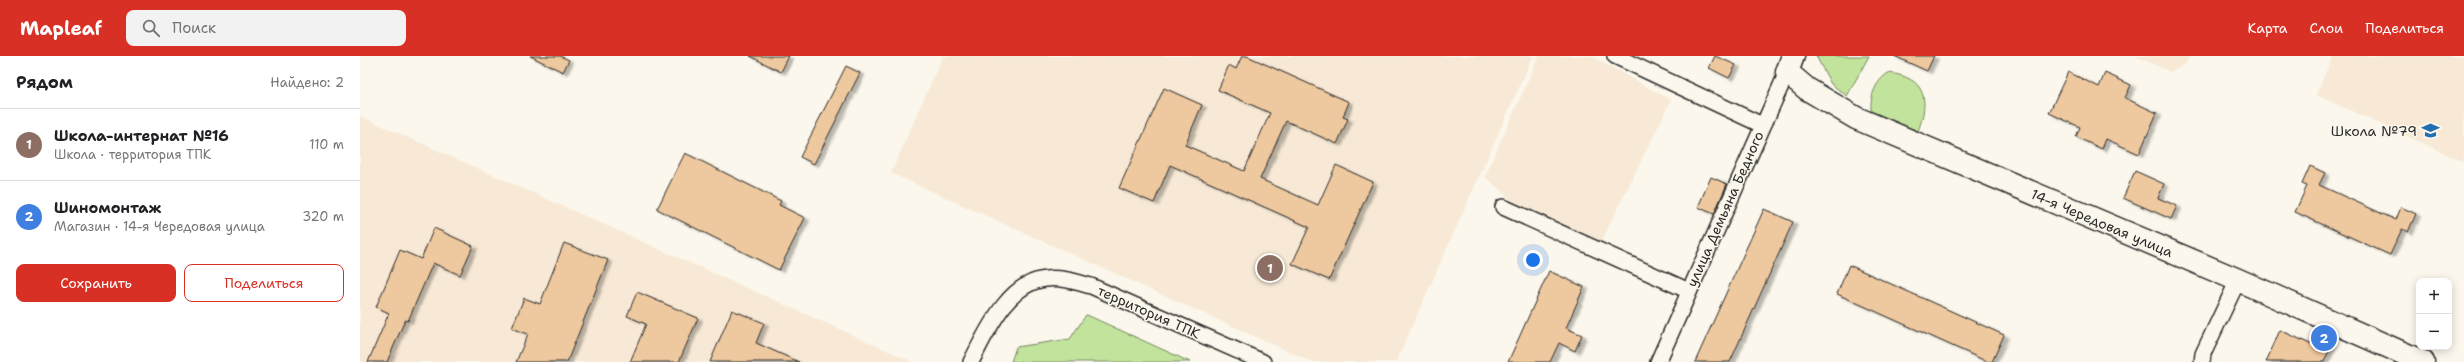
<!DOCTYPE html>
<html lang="ru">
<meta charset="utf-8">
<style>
:root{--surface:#fff;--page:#f2f2f2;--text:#202124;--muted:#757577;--line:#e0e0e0;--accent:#d93025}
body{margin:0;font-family:"Shantell Sans",sans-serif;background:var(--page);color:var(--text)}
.controls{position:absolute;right:12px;bottom:12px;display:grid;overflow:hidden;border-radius:8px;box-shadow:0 2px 10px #0003}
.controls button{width:36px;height:36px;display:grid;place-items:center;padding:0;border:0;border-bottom:1px solid var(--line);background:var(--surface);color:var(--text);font:20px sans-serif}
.you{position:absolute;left:1173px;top:204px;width:14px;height:14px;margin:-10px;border:3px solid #fff;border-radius:50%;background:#1a73e8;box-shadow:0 0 0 6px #1a73e833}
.badge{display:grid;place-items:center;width:26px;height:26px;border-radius:50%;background:var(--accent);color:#fff;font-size:13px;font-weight:700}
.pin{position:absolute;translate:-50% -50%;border:2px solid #fff;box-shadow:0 1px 4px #0006}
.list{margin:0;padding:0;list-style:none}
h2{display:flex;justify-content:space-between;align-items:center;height:52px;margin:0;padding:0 16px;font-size:17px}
h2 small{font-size:13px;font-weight:400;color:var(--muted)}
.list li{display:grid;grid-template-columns:26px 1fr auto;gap:12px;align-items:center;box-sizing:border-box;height:72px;padding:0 16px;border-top:1px solid var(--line)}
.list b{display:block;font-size:15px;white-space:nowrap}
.list p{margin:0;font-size:13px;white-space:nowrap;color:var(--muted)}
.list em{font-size:13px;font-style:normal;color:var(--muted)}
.actions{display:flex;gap:8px;padding:12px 16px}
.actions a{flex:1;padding:9px 0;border:1px solid var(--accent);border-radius:8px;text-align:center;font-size:14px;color:var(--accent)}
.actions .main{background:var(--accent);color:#fff}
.icon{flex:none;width:22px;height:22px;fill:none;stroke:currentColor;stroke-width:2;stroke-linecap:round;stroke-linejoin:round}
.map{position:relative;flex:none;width:2104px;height:306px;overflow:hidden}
header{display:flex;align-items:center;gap:24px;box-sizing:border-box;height:56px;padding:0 20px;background:var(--accent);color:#fff}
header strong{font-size:19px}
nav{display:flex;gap:22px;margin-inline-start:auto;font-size:14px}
.search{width:280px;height:36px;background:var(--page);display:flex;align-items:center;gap:10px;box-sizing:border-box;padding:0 14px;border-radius:8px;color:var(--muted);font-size:15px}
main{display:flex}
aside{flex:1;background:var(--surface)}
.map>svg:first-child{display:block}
.built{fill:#f7e9d5}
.green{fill:#c2e39c;stroke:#768764}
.building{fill:#eec89e;stroke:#2b2b2b;filter:url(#shadow)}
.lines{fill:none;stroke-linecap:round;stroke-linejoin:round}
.street-casing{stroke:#2b2b2b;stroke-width:18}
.secondary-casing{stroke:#2b2b2b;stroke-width:25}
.street{stroke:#fbf7ec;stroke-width:15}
.secondary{stroke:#fbf7ec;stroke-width:22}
.labels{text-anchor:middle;stroke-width:3;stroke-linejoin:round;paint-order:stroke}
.poi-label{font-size:14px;fill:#2b2b2b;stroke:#fbf7ec;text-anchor:end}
.street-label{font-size:14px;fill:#2b2b2b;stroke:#fbf7ec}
</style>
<header>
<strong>Mapleaf</strong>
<div class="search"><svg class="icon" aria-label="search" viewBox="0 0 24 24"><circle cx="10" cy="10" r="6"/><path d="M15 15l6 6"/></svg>Поиск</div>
<nav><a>Карта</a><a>Слои</a><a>Поделиться</a></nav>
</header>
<main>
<aside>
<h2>Рядом<small>Найдено: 2</small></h2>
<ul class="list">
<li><span class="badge" style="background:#8d6e63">1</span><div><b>Школа-интернат №16</b><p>Школа · территория ТПК</p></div><em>110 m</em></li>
<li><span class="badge" style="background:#3f7fe0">2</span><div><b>Шиномонтаж</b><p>Магазин · 14-я Чередовая улица</p></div><em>320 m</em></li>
</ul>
<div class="actions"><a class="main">Сохранить</a><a>Поделиться</a></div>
</aside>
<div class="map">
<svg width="2104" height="306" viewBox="0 0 2104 306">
<defs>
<filter id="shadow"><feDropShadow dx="4.5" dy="2.5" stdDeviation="1" flood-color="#0004"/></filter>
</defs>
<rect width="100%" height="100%" fill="#fbf7ec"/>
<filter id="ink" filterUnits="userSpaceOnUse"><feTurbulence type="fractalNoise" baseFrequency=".025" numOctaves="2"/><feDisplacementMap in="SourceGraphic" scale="8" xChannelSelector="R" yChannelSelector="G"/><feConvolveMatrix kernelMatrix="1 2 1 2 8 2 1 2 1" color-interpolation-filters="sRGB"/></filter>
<g filter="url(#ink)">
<g class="built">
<path d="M 583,0 L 1173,0 L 1036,306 L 952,306 L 531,117 Z"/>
<path d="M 1179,0 L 1231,0 L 1311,44 L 1240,188 L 1161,153 L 1125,120 Z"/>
<path d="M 1775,0 L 1831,0 L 1823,9 L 1810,16 Z"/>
<path d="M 1973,0 L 2104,0 L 2104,106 L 1956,39 Z"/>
<path d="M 0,60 L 553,306 L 0,306 Z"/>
</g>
<g class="green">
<path d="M 1456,0 L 1509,0 L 1487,40 L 1471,28 Z"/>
<path d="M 1528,17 C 1566,21 1570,44 1558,75 L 1511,55 C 1510,40 1515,26 1528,17 Z"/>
<path d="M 726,259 L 727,259 L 830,306 L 651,306 L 656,291 L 710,283 Z"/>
</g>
<g class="building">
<path d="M 170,0 L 200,0 L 209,4 L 203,16 Z"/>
<path d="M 390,0 L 429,0 L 421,16 Z"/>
<path d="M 882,0 L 887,0 L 989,46 L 983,61 L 988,63 L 977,88 L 926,65 L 900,123 L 958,149 L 976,109 L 1013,126 L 969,224 L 932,208 L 949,171 L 810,109 L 794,147 L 759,132 L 804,32 L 842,49 L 825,89 L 884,115 L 910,57 L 858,34 L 869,9 L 876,13 Z"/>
<path d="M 1355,0 L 1376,9 L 1369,22 L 1349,12 Z"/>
<path d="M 1534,0 L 1574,0 L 1567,15 Z"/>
<path d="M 486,10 L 500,17 L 454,108 L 440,101 Z"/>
<path d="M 1708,16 L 1739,31 L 1745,17 L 1771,29 L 1765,42 L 1797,57 L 1779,98 L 1746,83 L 1742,93 L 1716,81 L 1720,71 L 1689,57 Z"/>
<path d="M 325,97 L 421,145 L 419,149 L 445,162 L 419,214 L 297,153 Z"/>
<path d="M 1950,110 L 1965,117 L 1959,129 L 2036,164 L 2041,151 L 2056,158 L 2048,176 L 2042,173 L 2030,199 L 1935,156 L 1947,130 L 1942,128 Z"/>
<path d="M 1775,115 L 1804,128 L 1798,142 L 1817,150 L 1811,163 L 1763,142 Z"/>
<path d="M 1351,121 L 1367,128 L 1354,158 L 1338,151 Z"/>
<path d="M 1404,153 L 1433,166 L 1370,306 L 1335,306 Z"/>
<path d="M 74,172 L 113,190 L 100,219 L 73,207 L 48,265 L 45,264 L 27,306 L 8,306 L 29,257 L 16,251 L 40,194 L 61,203 Z"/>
<path d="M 204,187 L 248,204 L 207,306 L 156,306 L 168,278 L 152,272 L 164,242 L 180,248 Z"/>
<path d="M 1489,209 L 1644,279 L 1632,306 L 1628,306 L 1477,238 Z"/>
<path d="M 1189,215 L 1224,231 L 1206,272 L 1222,279 L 1215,295 L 1199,287 L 1190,306 L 1148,306 Z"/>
<path d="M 277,236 L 338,262 L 319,306 L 270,306 L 286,268 L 267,260 Z"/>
<path d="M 372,254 L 404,267 L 396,287 L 439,306 L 350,306 Z"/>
<path d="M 1920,274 L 1950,288 L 1956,275 L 1974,283 L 1964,306 L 1906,306 Z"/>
</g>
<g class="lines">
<defs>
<g id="street">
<path d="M 1255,0 L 1402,69"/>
<path d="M 1143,151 L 1329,235"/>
<path d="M 611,306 C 626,277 648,226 686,223 C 701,221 716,226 731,230 L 903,306"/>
<path d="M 1298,306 L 1427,16"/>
<path d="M 1842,306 L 1843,298 L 1878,224"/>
</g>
<path id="secondary" d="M 1433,0 L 1427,16 L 1447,33 L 1496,62 L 1878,224 L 2063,306"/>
</defs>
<use href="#street" class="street-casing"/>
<use href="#secondary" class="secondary-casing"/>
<use href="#street" class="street"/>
<use href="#secondary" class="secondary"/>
</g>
</g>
<defs>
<symbol id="school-bare" viewBox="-9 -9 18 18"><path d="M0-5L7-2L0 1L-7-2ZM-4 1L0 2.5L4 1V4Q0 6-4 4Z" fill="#1f6fb2" stroke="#fbf7ec" stroke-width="2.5" paint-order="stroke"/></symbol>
</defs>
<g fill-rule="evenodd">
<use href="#school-bare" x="2058" y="62" width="25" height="25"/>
</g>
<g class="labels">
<g class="poi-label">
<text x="2057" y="80">Школа №79</text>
</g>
<g class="street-label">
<text transform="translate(1365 153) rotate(-66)" y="5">улица Демьяна Бедного</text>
<text transform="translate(1742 167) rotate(23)" y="5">14-я Чередовая улица</text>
<text transform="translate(789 256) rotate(24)" y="5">территория ТПК</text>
</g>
</g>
</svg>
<div class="controls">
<button>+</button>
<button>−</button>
</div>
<div class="you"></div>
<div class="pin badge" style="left:910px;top:212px;background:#8d6e63">1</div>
<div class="pin badge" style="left:1964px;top:282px;background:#3f7fe0">2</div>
</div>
</main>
